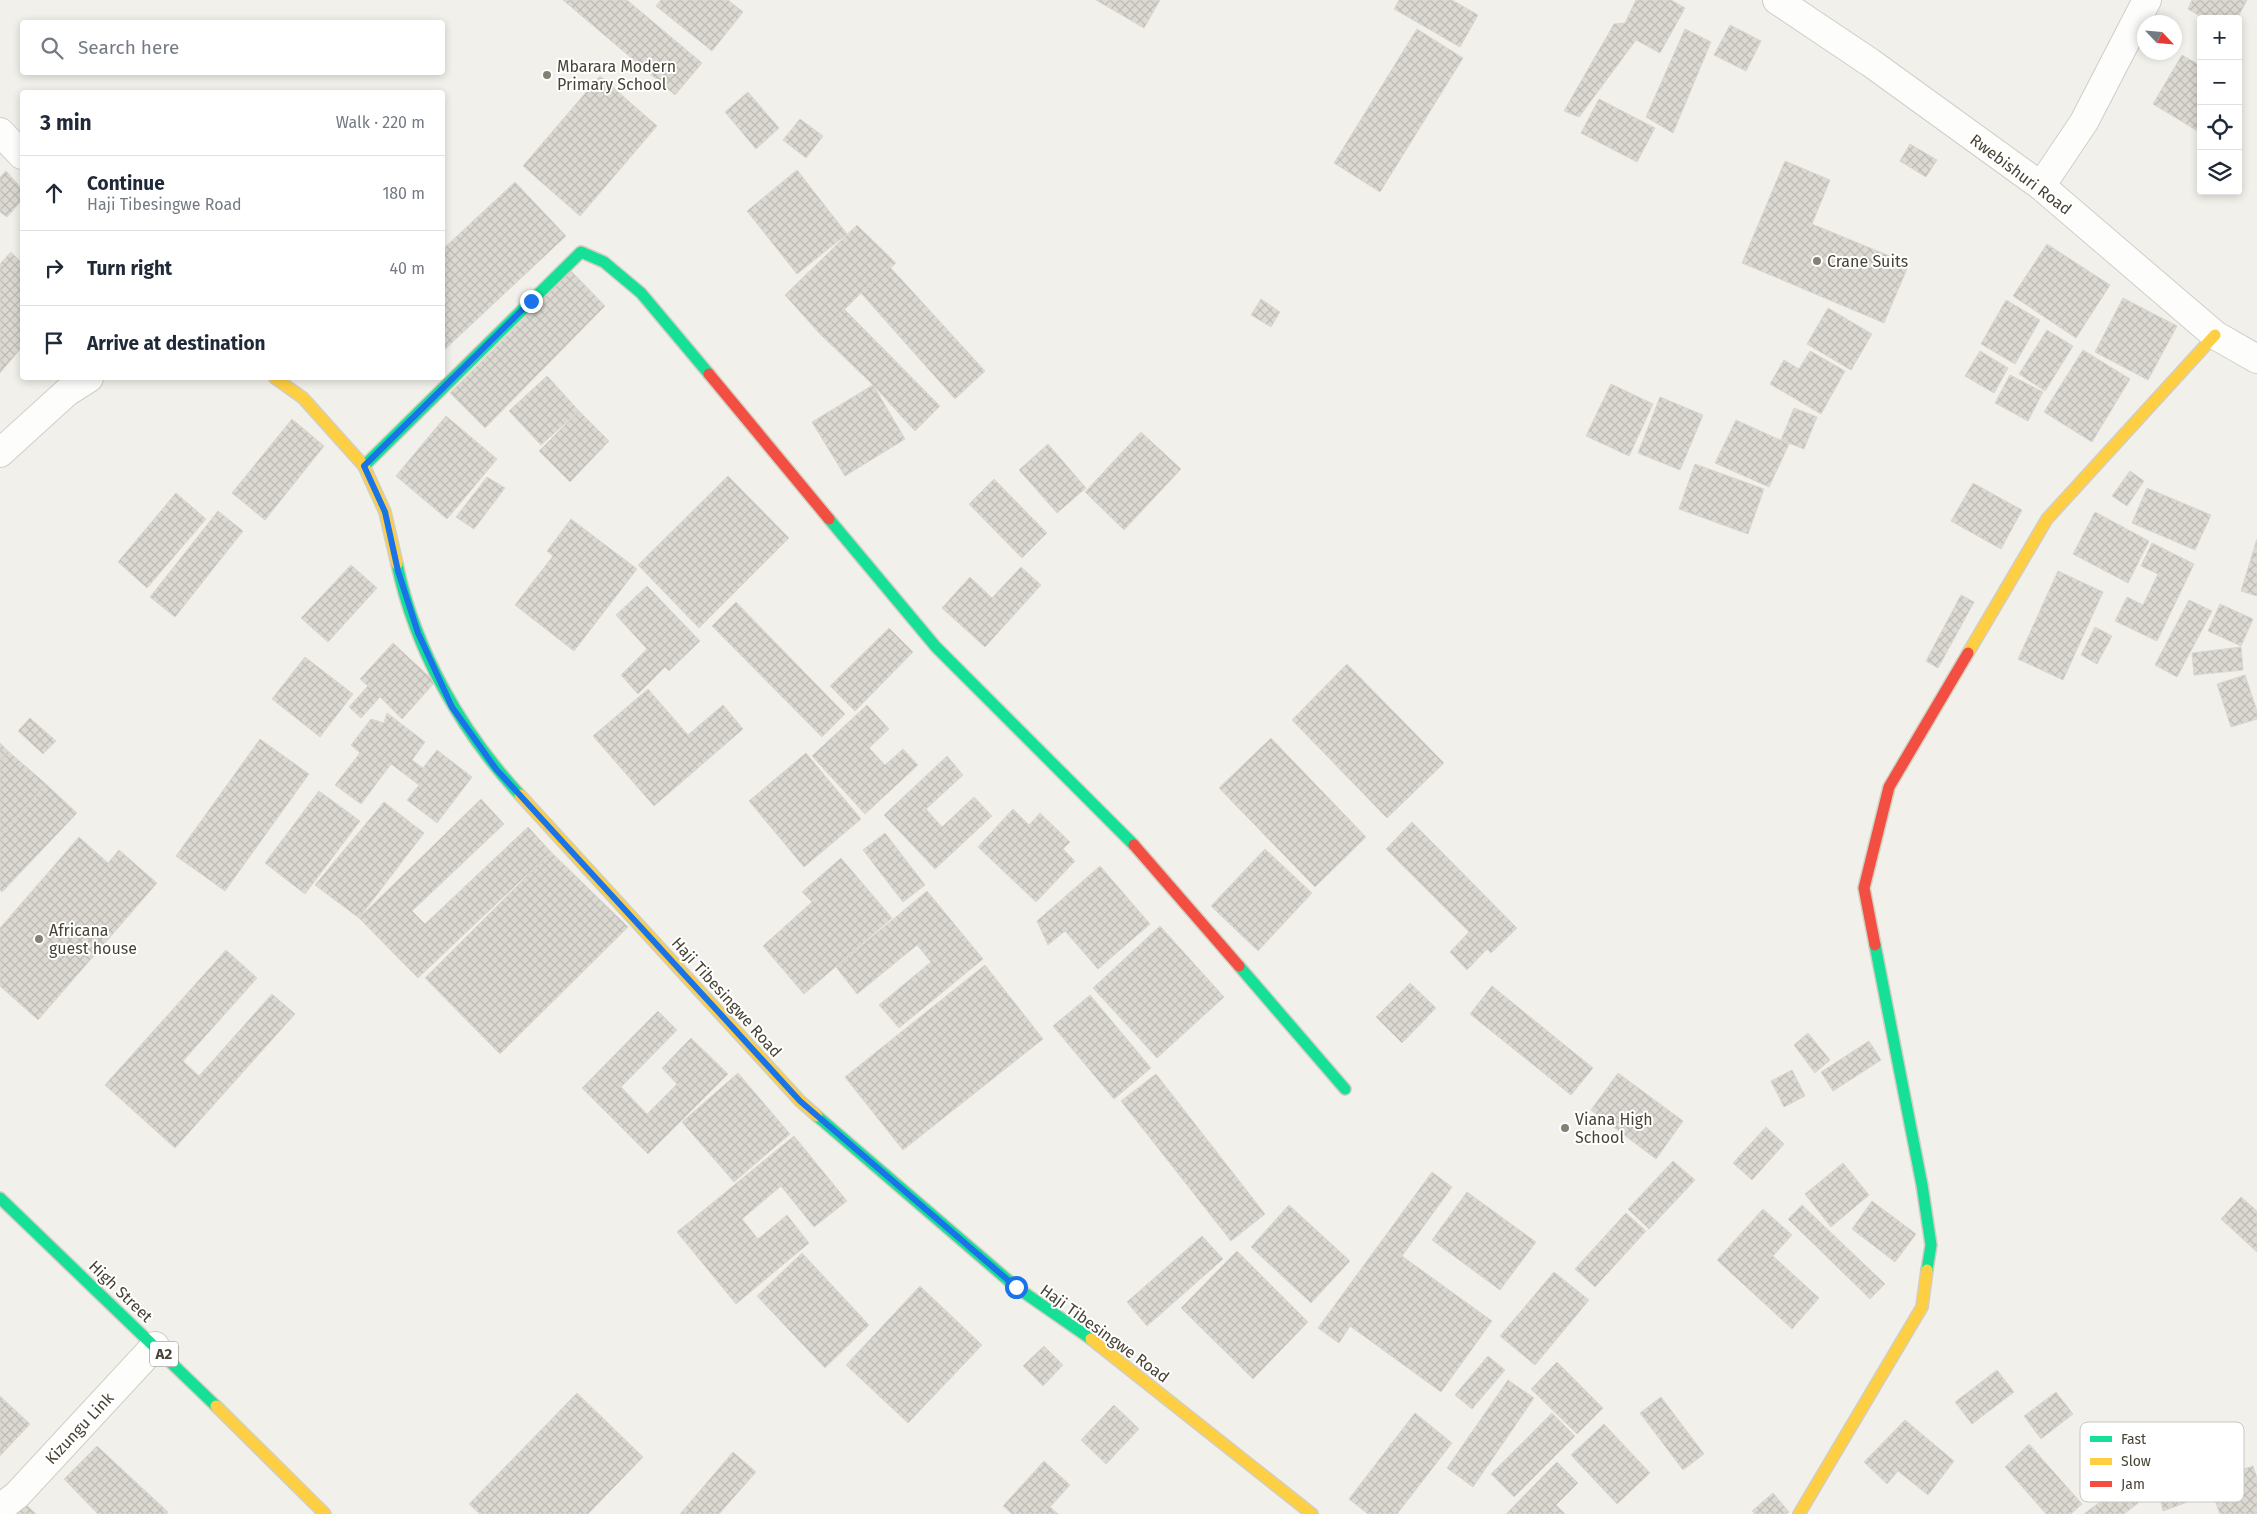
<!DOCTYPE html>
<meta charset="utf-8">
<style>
:root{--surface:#fff;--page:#f6f6f7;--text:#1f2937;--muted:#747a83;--line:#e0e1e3}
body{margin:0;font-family:"Fira Sans",sans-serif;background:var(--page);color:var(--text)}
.controls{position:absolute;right:15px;top:15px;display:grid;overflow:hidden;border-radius:5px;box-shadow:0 2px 8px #0003}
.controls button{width:45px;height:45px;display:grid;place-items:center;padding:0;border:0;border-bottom:1px solid var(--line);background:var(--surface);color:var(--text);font:25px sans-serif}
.compass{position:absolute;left:2137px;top:15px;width:45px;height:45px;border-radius:50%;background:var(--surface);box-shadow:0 2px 8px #0003;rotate:116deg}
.stop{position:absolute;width:15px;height:15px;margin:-11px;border:4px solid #1a73e8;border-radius:50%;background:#fff}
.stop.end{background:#1a73e8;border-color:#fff;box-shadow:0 1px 5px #0008}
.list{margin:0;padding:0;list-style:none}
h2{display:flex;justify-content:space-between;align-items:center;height:65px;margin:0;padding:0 20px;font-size:21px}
h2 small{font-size:16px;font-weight:400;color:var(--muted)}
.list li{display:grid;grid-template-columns:32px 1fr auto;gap:15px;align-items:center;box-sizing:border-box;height:75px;padding:0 20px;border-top:1px solid var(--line)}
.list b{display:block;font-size:19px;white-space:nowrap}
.list p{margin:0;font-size:16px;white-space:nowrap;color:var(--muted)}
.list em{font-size:16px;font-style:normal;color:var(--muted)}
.icon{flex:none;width:28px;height:28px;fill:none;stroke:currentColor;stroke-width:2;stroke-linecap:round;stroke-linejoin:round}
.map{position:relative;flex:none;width:2257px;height:1514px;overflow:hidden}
.search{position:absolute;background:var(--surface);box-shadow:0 2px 8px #0003;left:20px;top:20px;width:425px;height:55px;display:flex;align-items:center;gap:12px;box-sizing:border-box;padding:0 18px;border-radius:5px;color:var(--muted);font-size:19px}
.panel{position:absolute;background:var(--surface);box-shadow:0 2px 8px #0003;left:20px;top:90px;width:425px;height:290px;border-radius:5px}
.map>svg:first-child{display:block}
.building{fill:url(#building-cross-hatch);stroke:#dad7d0}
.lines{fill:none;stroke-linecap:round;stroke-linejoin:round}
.street-casing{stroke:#d0cec7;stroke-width:30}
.fast-casing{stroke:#d2cec0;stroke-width:14}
.slow-casing{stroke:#d2cec0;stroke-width:14}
.jam-casing{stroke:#d2cec0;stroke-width:14}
.street{stroke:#fdfdfc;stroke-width:28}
.fast{stroke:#16e098;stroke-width:11}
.slow{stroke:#ffcf43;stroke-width:11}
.jam{stroke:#f24e42;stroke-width:11}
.route{stroke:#1a73e8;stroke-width:6}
.poi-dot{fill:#848074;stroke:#fff;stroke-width:2}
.labels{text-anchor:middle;stroke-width:4;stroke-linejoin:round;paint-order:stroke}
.shield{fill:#fff;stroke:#807b72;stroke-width:1}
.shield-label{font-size:15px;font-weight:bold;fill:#494335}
.poi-label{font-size:16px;fill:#494335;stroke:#fff;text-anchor:start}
.street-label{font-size:16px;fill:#494335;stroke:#fff}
.key{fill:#fff;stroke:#c8c7c2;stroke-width:1}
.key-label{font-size:14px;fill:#494335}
</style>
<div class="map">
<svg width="2257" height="1514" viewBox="0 0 2257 1514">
<defs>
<pattern id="building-cross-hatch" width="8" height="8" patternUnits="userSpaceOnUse" patternTransform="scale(1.25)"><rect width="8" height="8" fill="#dcd9d2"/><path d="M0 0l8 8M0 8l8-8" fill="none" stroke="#bebbb5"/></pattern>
</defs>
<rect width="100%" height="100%" fill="#f2f0ea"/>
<g class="building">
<path d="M 563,0 L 627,0 L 702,63 L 675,95 Z"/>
<path d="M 661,0 L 728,0 L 743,12 L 712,51 L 656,6 Z"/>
<path d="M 1096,0 L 1160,0 L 1144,28 Z"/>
<path d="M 1399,0 L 1452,0 L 1478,15 L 1460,47 L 1394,9 Z"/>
<path d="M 1636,0 L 1671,0 L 1685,8 L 1660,53 L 1636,40 L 1579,117 L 1564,111 L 1614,24 L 1625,23 Z"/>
<path d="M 2192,0 L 2247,0 L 2237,19 L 2205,19 L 2188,9 Z"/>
<path d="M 1730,25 L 1761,41 L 1746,71 L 1714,55 Z"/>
<path d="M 1417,29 L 1463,58 L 1380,192 L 1334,163 Z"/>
<path d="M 1685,29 L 1711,42 L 1673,133 L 1646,117 Z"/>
<path d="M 2182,55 L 2201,66 L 2201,133 L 2153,104 Z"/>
<path d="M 600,76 L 657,126 L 580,216 L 523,166 Z"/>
<path d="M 748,92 L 779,128 L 756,149 L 725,112 Z"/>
<path d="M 1599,99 L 1655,128 L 1637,162 L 1581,133 Z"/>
<path d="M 800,119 L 823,136 L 806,158 L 783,140 Z"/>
<path d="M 1910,144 L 1937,160 L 1926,177 L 1900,161 Z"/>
<path d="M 1785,161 L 1830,180 L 1812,224 L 1909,264 L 1884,323 L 1742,263 Z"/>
<path d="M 797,170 L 847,234 L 797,274 L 747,211 Z"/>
<path d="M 6,171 L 22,189 L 22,200 L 7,217 L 0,212 L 0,177 Z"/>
<path d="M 515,182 L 566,236 L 442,352 L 442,250 Z"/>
<path d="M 857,225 L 896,263 L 861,293 L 820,334 L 785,295 Z"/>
<path d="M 2047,244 L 2110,285 L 2076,338 L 2013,296 Z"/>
<path d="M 11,252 L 22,263 L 22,347 L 0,373 L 0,264 Z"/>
<path d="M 890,267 L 985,371 L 955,399 L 861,293 Z"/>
<path d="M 571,271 L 605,306 L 485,428 L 450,393 Z"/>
<path d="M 2123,298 L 2177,326 L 2148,380 L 2095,352 Z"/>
<path d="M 1261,299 L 1280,312 L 1271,327 L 1251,315 Z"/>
<path d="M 2006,300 L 2040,320 L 2015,364 L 1981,344 Z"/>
<path d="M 1828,308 L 1872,334 L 1851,370 L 1807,344 Z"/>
<path d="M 844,309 L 940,406 L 915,431 L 873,385 L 820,334 Z"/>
<path d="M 2047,330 L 2073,346 L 2045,391 L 2019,374 Z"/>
<path d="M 2083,350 L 2130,379 L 2092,442 L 2044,412 Z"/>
<path d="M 1810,351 L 1845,371 L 1821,414 L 1770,384 L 1784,360 L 1799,369 Z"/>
<path d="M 1980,351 L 2008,368 L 1994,393 L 1965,376 Z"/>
<path d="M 2010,375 L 2043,392 L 2028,421 L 1995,403 Z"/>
<path d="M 547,376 L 579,411 L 541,445 L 509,411 Z"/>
<path d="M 1611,384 L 1653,404 L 1629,456 L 1586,436 Z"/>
<path d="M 873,385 L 905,439 L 845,476 L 812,422 Z"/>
<path d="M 1660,397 L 1703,415 L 1680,470 L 1638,453 Z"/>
<path d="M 1794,408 L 1817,417 L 1804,449 L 1781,440 Z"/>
<path d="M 579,411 L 609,441 L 570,482 L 539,451 Z"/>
<path d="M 446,416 L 497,459 L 447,519 L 396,476 Z"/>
<path d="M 292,419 L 324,446 L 265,520 L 232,493 Z"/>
<path d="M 1736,420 L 1789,444 L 1769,487 L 1715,463 Z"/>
<path d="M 1141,432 L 1181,469 L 1124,530 L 1085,492 Z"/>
<path d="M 1048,444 L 1086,488 L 1057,513 L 1019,470 Z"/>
<path d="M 1695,464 L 1764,489 L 1748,534 L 1679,509 Z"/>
<path d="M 2130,471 L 2144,481 L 2127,506 L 2112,496 Z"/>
<path d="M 728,476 L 789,538 L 699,628 L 638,565 Z"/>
<path d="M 487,477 L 505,488 L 474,529 L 456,517 Z"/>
<path d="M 994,479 L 1047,533 L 1022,558 L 969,504 Z"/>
<path d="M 1973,483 L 2022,510 L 2001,549 L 1951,521 Z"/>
<path d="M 2147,488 L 2211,515 L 2195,550 L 2132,523 Z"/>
<path d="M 176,493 L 206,519 L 147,588 L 118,562 Z"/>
<path d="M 218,511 L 243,531 L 175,617 L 150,597 Z"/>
<path d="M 2095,512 L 2149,541 L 2128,583 L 2073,554 Z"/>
<path d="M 571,519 L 637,569 L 574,651 L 515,605 L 553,556 L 547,551 Z"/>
<path d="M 2257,539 L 2257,596 L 2241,591 Z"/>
<path d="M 2152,543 L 2194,564 L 2157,641 L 2115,621 L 2127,597 L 2143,605 L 2158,574 L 2141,566 Z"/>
<path d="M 351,565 L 377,588 L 328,642 L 301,618 Z"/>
<path d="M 1021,567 L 1041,585 L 985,647 L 942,608 L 970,577 L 992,598 Z"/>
<path d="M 2058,571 L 2103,592 L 2063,680 L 2018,659 Z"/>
<path d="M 647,586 L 700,641 L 669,671 L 665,667 L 638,694 L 621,675 L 647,649 L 616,615 Z"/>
<path d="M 1961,595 L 1974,602 L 1938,668 L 1926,661 Z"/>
<path d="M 2189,600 L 2212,611 L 2177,677 L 2155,665 Z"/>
<path d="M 736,602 L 845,714 L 822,737 L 712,626 Z"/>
<path d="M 2220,604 L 2253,619 L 2241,646 L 2208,631 Z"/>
<path d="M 2095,627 L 2112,636 L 2097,664 L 2081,655 Z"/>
<path d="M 889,628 L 913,652 L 855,711 L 830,686 Z"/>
<path d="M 393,643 L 435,682 L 402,719 L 380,697 L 361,718 L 349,707 L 368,686 L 360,679 Z"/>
<path d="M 2241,647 L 2243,670 L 2194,675 L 2192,653 Z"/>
<path d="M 305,657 L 353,694 L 320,737 L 272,699 Z"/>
<path d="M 1347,664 L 1444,763 L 1387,818 L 1292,720 Z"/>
<path d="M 2245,675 L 2257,711 L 2257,719 L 2231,727 L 2217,684 Z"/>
<path d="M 648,689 L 688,735 L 723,705 L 743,729 L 654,806 L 593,736 Z"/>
<path d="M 867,705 L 889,729 L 869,748 L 885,765 L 903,749 L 918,765 L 865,814 L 812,756 Z"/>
<path d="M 387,713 L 425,742 L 412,760 L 423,768 L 437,750 L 472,777 L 437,823 L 407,800 L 419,785 L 391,764 L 361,804 L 335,785 L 360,753 L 351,745 L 371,719 L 384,723 Z"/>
<path d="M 30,718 L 56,741 L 43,754 L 18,731 Z"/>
<path d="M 1271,738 L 1366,837 L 1315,887 L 1219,788 Z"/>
<path d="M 260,739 L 309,774 L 225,891 L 176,856 Z"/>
<path d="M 0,743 L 8,751 L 0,760 Z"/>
<path d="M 8,751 L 46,784 L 0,836 L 0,760 Z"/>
<path d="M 806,753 L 861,819 L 804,867 L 749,801 Z"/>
<path d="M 947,756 L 963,775 L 926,809 L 942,827 L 974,797 L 992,816 L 935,869 L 884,815 Z"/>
<path d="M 46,784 L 77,813 L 2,892 L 0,890 L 0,836 Z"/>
<path d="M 319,791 L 360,821 L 305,894 L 265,863 Z"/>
<path d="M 481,799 L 504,824 L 412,911 L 425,924 L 528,827 L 551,852 L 418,978 L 359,918 Z"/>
<path d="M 384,802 L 424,833 L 359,918 L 315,885 Z"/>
<path d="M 1013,809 L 1029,825 L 1040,813 L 1070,842 L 1063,849 L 1075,861 L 1036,902 L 978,847 Z"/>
<path d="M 1412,822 L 1517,928 L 1491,953 L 1487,949 L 1467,970 L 1450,952 L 1469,932 L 1386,849 Z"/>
<path d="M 885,833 L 925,885 L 903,902 L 863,850 Z"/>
<path d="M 79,837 L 108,863 L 119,850 L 157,883 L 38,1020 L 0,986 L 0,928 Z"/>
<path d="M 1265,849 L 1312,893 L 1258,951 L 1211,906 Z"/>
<path d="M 551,852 L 628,927 L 500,1054 L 425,978 Z"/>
<path d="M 841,858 L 892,918 L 804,994 L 763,946 L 812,902 L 802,892 Z"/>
<path d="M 1100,866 L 1150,924 L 1098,969 L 1065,931 L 1048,945 L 1037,921 Z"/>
<path d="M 927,891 L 983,959 L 899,1028 L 879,1005 L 931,962 L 917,945 L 857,994 L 836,967 Z"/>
<path d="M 1160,926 L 1224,997 L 1157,1058 L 1093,988 Z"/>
<path d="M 226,950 L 257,978 L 183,1061 L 199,1076 L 272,994 L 295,1014 L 175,1148 L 105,1085 Z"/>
<path d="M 985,965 L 1043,1039 L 903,1150 L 845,1077 Z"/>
<path d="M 1410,983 L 1436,1008 L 1402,1043 L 1376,1017 Z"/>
<path d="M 1492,986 L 1593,1068 L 1571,1095 L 1470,1014 Z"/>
<path d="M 1090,995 L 1151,1068 L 1114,1099 L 1053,1026 Z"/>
<path d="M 658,1011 L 677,1030 L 621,1087 L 647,1114 L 677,1084 L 662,1068 L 691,1038 L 728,1074 L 648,1154 L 582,1088 Z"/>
<path d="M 1808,1033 L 1830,1060 L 1815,1073 L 1794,1045 Z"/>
<path d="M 1869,1041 L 1881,1060 L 1833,1091 L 1821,1072 Z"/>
<path d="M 1792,1070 L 1805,1096 L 1784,1107 L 1771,1081 Z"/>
<path d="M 738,1073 L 790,1134 L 734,1182 L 682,1122 Z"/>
<path d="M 1618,1073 L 1683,1121 L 1656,1159 L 1591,1110 Z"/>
<path d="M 1156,1074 L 1265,1214 L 1231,1241 L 1121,1101 Z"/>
<path d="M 1766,1127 L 1784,1144 L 1752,1180 L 1733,1163 Z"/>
<path d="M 794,1136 L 847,1201 L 814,1227 L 781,1186 L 742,1219 L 758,1239 L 787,1215 L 809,1243 L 736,1304 L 677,1232 Z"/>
<path d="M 1673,1161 L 1695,1180 L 1649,1229 L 1628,1209 Z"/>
<path d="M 1843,1163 L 1869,1195 L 1831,1227 L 1805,1194 Z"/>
<path d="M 1432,1172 L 1452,1187 L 1402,1256 L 1492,1321 L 1441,1392 L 1350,1326 L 1339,1343 L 1318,1328 Z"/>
<path d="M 1467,1192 L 1536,1242 L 1500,1290 L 1432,1240 Z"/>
<path d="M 2241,1197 L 2257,1211 L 2257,1252 L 2221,1219 Z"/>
<path d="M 1872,1201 L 1916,1234 L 1895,1262 L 1852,1229 Z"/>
<path d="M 1289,1205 L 1350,1261 L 1311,1303 L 1251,1247 Z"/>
<path d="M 1802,1205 L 1885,1284 L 1870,1299 L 1788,1219 Z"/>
<path d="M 1763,1209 L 1792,1235 L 1773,1256 L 1819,1298 L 1792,1329 L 1717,1260 Z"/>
<path d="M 1626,1213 L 1646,1231 L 1595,1287 L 1575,1269 Z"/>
<path d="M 1202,1236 L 1223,1259 L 1147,1326 L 1127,1302 Z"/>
<path d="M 1237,1251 L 1308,1322 L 1253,1379 L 1181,1308 Z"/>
<path d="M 802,1253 L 869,1325 L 825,1368 L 757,1296 Z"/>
<path d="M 1554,1272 L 1589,1300 L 1535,1365 L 1500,1336 Z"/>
<path d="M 920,1286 L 982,1345 L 908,1423 L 846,1365 Z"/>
<path d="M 1044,1346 L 1063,1365 L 1043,1386 L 1023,1366 Z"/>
<path d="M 1488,1356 L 1505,1370 L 1472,1409 L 1455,1395 Z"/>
<path d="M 1557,1362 L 1603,1408 L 1577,1434 L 1531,1389 Z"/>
<path d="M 1997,1370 L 2014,1392 L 1972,1424 L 1955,1402 Z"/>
<path d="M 1508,1380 L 1534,1398 L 1473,1487 L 1447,1468 Z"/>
<path d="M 2056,1392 L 2073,1414 L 2041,1439 L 2024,1416 Z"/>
<path d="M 577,1393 L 643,1457 L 588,1514 L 480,1514 L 469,1504 Z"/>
<path d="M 0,1396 L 30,1424 L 0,1456 Z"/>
<path d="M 1661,1397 L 1704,1454 L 1683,1470 L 1640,1413 Z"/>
<path d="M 1114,1405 L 1139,1429 L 1106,1464 L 1081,1440 Z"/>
<path d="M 1415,1413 L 1452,1443 L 1397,1514 L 1368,1514 L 1349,1499 Z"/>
<path d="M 1552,1413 L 1575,1436 L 1514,1497 L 1491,1474 Z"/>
<path d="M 1905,1420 L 1954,1461 L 1928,1495 L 1898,1471 L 1887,1484 L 1864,1462 Z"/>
<path d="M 1604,1424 L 1650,1473 L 1617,1504 L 1571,1455 Z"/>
<path d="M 2029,1444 L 2082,1504 L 2071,1514 L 2046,1514 L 2005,1467 Z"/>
<path d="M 97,1446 L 168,1512 L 166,1514 L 98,1514 L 64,1479 Z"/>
<path d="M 733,1452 L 756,1472 L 719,1514 L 680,1514 Z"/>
<path d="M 1044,1461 L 1070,1485 L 1050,1507 L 1058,1514 L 1012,1514 L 1003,1506 Z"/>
<path d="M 1557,1462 L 1578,1483 L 1556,1505 L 1565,1514 L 1506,1514 Z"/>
<path d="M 2188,1464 L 2201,1497 L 2163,1511 L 2155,1477 Z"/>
<path d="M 2253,1466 L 2257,1478 L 2257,1514 L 2220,1514 L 2208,1481 Z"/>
<path d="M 2133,1477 L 2147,1496 L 2124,1514 L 2084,1514 Z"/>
<path d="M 1773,1493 L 1789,1512 L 1786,1514 L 1755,1514 L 1752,1511 Z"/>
<path d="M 21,1500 L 36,1514 L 7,1514 Z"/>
</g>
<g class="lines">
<defs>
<g id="street">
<path d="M 1777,0 L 1871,63 L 2041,186 L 2215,335 L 2257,359"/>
<path d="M 0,132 L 22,155"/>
<path d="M 2041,186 L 2084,122 L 2147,0"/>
<path d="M 0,453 L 67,392 L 89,378"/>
<path d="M 0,1508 L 17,1495 L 155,1346"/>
</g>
<g id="fast">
<path d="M 364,466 L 581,252 L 604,262 L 641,293 L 709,374"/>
<path d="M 829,519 L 936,647 L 1134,845"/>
<path d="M 397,564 C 415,650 461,731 520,795"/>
<path d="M 1875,945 L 1922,1185 L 1931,1245 L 1927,1270"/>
<path d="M 1239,966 L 1345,1089"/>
<path d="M 817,1116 L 1016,1287 L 1091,1339"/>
<path d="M 0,1198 L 216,1406"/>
</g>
<g id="slow">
<path d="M 275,378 L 303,398 L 364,466 L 385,512 L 397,564"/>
<path d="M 1968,653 L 2047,519 L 2215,335"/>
<path d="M 520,795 L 800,1101 L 817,1116"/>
<path d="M 1091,1339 L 1312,1514"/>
<path d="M 216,1406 L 325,1514"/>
<path d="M 1799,1514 L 1922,1307 L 1927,1270"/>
</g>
<g id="jam">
<path d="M 709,374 L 829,519"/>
<path d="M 1134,845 L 1239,966"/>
<path d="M 1875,945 L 1864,888 L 1889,787 L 1968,653"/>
</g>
</defs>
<use href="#street" class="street-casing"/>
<use href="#fast" class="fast-casing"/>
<use href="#slow" class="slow-casing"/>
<use href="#jam" class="jam-casing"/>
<use href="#street" class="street"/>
<use href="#fast" class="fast"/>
<use href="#slow" class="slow"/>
<use href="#jam" class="jam"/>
</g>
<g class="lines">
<path class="route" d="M 531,301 L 364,466 L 385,512 L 398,571 L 418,633 L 452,707 L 496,769 L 800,1101 L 1016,1287"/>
</g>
<g class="poi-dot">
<circle cx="547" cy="75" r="5"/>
<circle cx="1817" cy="261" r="5"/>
<circle cx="39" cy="939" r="5"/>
<circle cx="1565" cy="1128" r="5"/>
</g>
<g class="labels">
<rect class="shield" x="150" y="1341.5" width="28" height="25" rx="4"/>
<g class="shield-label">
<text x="164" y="1359">A2</text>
</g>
<g class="poi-label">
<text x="557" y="72">Mbarara Modern<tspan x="557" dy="18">Primary School</tspan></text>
<text x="1827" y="267">Crane Suits</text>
<text x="49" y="936">Africana<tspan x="49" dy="18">guest house</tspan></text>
<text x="1575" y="1125">Viana High<tspan x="1575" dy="18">School</tspan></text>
</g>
<g class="street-label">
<text transform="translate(2021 174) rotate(37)" y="6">Rwebishuri Road</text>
<text transform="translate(727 997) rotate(48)" y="6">Haji Tibesingwe Road</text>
<text transform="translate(121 1291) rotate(44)" y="6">High Street</text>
<text transform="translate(1105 1333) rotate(36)" y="6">Haji Tibesingwe Road</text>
<text transform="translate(79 1428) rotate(-47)" y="6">Kizungu Link</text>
</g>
</g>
<rect x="2080" y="1422" width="164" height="80" rx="8" class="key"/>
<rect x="2090" y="1436" width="22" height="6" fill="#16e098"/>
<rect x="2090" y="1458" width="22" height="7" fill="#ffcf43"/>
<rect x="2090" y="1481" width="22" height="6" fill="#f24e42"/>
<g class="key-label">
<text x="2121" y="1444">Fast</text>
<text x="2121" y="1466">Slow</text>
<text x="2121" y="1489">Jam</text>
</g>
</svg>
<div class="controls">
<button>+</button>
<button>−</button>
<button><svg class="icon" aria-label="locate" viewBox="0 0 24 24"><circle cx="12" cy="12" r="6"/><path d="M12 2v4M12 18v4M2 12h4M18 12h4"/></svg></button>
<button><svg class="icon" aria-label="layers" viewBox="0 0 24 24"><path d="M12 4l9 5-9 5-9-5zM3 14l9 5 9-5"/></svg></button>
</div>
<svg class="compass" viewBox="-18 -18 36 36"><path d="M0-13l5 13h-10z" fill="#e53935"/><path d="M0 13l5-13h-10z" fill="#747a83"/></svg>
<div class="stop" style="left:1016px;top:1287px"></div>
<div class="stop end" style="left:531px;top:301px"></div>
<div class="search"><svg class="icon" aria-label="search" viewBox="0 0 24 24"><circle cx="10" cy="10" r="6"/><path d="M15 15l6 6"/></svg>Search here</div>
<section class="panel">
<h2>3 min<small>Walk · 220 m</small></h2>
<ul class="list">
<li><svg class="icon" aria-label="ahead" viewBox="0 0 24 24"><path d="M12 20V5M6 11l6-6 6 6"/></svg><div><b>Continue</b><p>Haji Tibesingwe Road</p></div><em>180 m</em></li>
<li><svg class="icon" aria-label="right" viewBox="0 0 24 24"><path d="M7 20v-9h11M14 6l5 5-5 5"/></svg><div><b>Turn right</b></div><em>40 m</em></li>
<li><svg class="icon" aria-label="arrive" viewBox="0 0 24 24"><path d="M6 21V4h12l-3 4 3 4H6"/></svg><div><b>Arrive at destination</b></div></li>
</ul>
</section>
</div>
